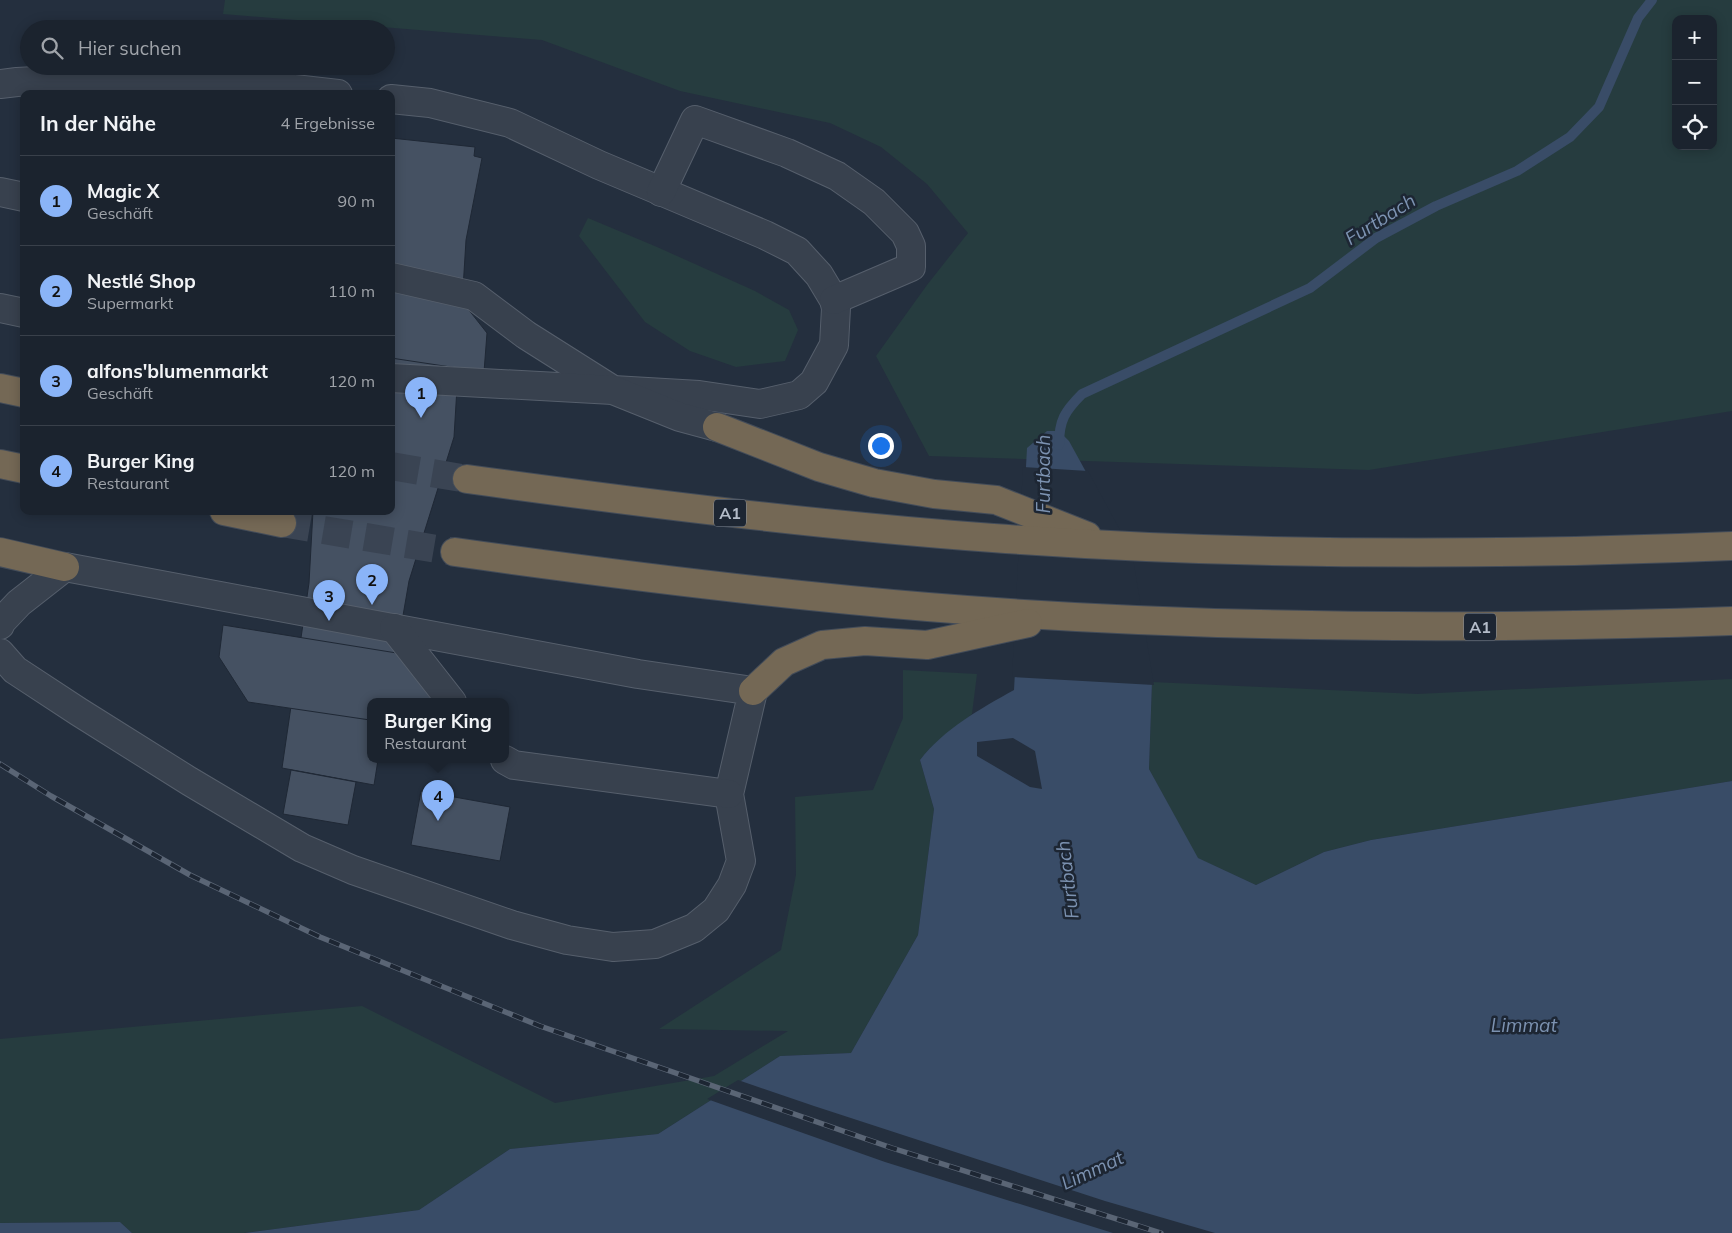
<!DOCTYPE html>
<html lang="de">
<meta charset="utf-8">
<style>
:root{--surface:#1b232e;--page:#242b36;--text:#f1f3f6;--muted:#a0a4aa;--line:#39404a;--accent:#8ab4f8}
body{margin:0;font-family:Mulish,sans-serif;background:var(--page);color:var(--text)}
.controls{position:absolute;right:15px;top:15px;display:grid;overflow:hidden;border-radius:10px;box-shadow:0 2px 12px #0003}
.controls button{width:45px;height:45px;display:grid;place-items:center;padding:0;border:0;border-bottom:1px solid var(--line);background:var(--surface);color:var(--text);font:25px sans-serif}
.you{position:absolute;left:880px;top:445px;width:18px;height:18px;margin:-12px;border:4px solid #fff;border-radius:50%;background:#1a73e8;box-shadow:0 0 0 8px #1a73e833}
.badge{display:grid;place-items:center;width:32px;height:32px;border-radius:50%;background:var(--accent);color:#111;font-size:16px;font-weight:700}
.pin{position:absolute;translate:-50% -41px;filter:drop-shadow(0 1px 2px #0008)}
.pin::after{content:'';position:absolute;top:26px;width:18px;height:15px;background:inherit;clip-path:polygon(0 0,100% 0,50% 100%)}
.popup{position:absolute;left:367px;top:698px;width:142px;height:65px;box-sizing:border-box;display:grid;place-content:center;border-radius:10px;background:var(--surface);filter:drop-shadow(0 1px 4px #0005);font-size:16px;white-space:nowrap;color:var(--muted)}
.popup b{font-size:19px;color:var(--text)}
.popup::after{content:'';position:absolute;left:50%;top:100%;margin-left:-10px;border:10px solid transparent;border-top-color:var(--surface)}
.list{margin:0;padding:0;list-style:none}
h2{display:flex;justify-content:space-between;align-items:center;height:65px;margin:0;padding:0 20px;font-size:21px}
h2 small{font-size:16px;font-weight:400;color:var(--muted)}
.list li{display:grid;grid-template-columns:32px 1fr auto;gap:15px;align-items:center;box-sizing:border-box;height:90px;padding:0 20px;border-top:1px solid var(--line)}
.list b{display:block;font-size:19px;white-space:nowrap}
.list p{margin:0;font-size:16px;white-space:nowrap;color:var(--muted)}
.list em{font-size:16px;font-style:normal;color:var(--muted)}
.icon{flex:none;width:28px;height:28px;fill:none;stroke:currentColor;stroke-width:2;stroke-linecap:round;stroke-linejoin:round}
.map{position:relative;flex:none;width:1732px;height:1233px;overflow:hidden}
.search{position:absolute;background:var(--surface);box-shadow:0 2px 12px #0003;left:20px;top:20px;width:375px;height:55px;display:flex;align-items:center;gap:12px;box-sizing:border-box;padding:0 18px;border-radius:28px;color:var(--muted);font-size:19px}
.panel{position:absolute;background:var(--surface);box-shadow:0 2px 12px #0003;left:20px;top:90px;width:375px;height:425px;border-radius:10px}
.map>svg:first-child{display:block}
.green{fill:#263c3f;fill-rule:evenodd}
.water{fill:#394c67;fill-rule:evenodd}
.pier{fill:#242f3e}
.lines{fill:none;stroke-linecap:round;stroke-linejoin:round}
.stream{stroke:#394c67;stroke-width:10}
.building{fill:#455162;stroke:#1f2835}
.highway-tunnel{stroke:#3a4453;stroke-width:28;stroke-dasharray:28 14;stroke-linecap:butt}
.minor-casing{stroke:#565f6c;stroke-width:30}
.highway-casing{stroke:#434c59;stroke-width:30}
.minor{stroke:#38414e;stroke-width:28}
.highway{stroke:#746855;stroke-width:28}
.rail-casing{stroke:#5a6575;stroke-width:5.5}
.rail{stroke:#1d2633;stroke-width:4;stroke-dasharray:11;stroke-linecap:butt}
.labels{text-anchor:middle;stroke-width:5;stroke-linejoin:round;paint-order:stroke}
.shield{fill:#1d2633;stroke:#878f9c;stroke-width:1}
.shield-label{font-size:16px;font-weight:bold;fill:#b4bcc9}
.water-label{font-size:19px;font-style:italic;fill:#7c92b1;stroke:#1d2633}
</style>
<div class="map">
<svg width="1732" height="1233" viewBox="0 0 1732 1233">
<rect width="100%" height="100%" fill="#242f3e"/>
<g class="green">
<path d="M 225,0 L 1732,0 L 1732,411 L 1369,470 L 929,456 L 876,356 L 927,285 L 968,233 L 927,184 L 881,147 L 830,123 L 680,91 L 542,40 L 223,14 ZM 1676,19 L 1713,19 L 1713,146 L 1676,146 Z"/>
<path d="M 588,218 L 657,247 L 755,291 L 789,310 L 798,330 L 785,361 L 736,367 L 690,351 L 645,322 L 579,236 Z"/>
<path d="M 903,670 L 977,674 L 972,714 L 929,749 L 920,760 L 934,809 L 918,935 L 851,1053 L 780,1056 L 658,1134 L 510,1149 L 419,1210 L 244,1233 L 132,1233 L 120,1222 L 0,1223 L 0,1039 L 362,1006 L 555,1103 L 714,1076 L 788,1031 L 659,1029 L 781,950 L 796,875 L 795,797 L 873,790 L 903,718 Z"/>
<path d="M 1732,679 L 1732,781 L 1371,840 L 1324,852 L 1256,885 L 1197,858 L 1149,769 L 1152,682 L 1417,694 Z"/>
</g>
<g class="water">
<path d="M 1047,431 L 1059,431 L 1069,441 L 1130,552 L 1152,682 L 1149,769 L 1198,858 L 1256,885 L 1324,852 L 1371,840 L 1732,781 L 1732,1233 L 245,1233 L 419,1210 L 510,1149 L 658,1134 L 780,1056 L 851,1053 L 918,935 L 934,809 L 920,760 C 944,729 980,709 1014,690 L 1027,448 ZM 1013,738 L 1035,751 L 1042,789 L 1030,787 L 977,756 L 977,742 Z"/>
<path d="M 120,1222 L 132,1233 L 0,1233 L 0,1223 Z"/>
</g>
<g class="pier">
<path d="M 1023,467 L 1088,471 L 1132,552 L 1154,685 L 1012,677 Z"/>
<path d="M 738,1080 L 814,1106 L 1105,1201 L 1215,1233 L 1113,1233 L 885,1162 L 707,1099 Z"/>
</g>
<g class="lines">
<path class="stream" d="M 1059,445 C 1059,420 1065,411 1082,394 L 1310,288 L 1376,238 L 1436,206 L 1517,171 L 1570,137 L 1599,107 L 1638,18 L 1652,0"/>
</g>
<g class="building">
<path d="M 391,138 L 475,147 L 474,156 L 482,158 L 466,240 L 454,437 L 409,581 L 388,702 L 370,702 L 370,760 L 378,760 L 374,785 L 282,768 L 309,583 L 313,511 L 391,511 Z"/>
<path d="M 391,288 L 461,300 L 487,333 L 484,372 L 391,358 Z"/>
<path d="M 223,625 L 409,655 L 436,689 L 435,702 L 370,702 L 370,720 L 248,702 L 219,657 Z"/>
<path d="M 291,770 L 356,782 L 348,825 L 283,814 Z"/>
<path d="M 421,791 L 510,807 L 500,861 L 411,845 Z"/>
</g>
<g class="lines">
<g class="highway-tunnel">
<path d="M 391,466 L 467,479"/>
<path d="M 282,523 L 455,552"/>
</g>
<defs>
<g id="minor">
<path d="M 0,84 L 17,82 L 89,78 L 200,78 L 338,94"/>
<path d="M 391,99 L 430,103 L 510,123 L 599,165 L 765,235 L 797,251 L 819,275 L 834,300 L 836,308 L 834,345 L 814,382 L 799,395 L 760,404 L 699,395 L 613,390 L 526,335 L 474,296 L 391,277"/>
<path d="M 0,192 L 24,197"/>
<path d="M 661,192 L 695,120 L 787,153 L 837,176 L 874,202 L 905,233 L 911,246 L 911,267 L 834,300"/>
<path d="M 0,308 L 24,313"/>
<path d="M 391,378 L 613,390 L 680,417 L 717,427"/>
<path d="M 0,625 L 1,622 L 19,603 L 65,567 L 638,674 L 753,691 L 729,794 L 741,861 L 732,885 L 716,910 L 694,928 L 655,944 L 613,947 L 567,940 L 512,925 L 353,870 L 302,848 L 189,781 L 79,712 L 15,670 L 0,653"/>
<path d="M 394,628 L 452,702"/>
<path d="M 505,760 L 514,765 L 729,794"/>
</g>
<g id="highway">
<path d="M 0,388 L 24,393"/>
<path d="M 717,427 L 819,467 L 874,483 L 934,494 L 996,500 L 1087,536"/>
<path d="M 0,464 L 24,469"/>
<path d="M 467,479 C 642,503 817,525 993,538 C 1239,556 1486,556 1732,546"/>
<path d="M 224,511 L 282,523"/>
<path d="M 0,552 L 65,567"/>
<path d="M 455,552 C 612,574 770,594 928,607 C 1196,629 1464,630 1732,621"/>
<path d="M 753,691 L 784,662 L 822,645 L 865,641 L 927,645 L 1028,623"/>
</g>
</defs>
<use href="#minor" class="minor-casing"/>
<use href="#highway" class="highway-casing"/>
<use href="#minor" class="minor"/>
<use href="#highway" class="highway"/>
<defs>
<path id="rail" d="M 0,764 L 51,796 L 190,875 L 320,937 L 540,1026 L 892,1148 L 1161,1233"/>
</defs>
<use href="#rail" class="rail-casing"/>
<use href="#rail" class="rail"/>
</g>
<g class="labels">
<g class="shield">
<rect x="714" y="499.5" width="32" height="27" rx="4"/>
<rect x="1464" y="613.5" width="32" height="27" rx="4"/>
</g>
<g class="shield-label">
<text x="730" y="519">A1</text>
<text x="1480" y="633">A1</text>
</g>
<g class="water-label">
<text transform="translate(1380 219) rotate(-32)" y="7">Furtbach</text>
<text transform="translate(1043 474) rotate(-90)" y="7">Furtbach</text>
<text transform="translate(1067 880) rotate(-97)" y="7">Furtbach</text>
<text x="1524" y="1032">Limmat</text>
<text transform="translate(1092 1170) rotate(-25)" y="7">Limmat</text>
</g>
</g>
</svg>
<div class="controls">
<button>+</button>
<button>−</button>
<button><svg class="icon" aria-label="locate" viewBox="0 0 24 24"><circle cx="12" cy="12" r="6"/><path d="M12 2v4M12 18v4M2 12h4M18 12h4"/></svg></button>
</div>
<div class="you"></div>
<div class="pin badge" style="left:421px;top:418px">1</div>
<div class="pin badge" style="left:372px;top:605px">2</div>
<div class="pin badge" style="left:329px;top:621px">3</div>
<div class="pin badge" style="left:438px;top:821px">4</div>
<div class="popup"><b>Burger King</b>Restaurant</div>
<div class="search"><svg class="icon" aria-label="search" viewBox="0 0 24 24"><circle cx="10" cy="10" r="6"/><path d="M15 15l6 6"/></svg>Hier suchen</div>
<section class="panel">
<h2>In der Nähe<small>4 Ergebnisse</small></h2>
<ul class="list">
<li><span class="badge">1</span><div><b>Magic X</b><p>Geschäft</p></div><em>90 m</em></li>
<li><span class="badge">2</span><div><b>Nestlé Shop</b><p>Supermarkt</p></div><em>110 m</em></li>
<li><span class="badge">3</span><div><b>alfons'blumenmarkt</b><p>Geschäft</p></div><em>120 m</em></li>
<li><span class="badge">4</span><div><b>Burger King</b><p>Restaurant</p></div><em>120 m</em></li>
</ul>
</section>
</div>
